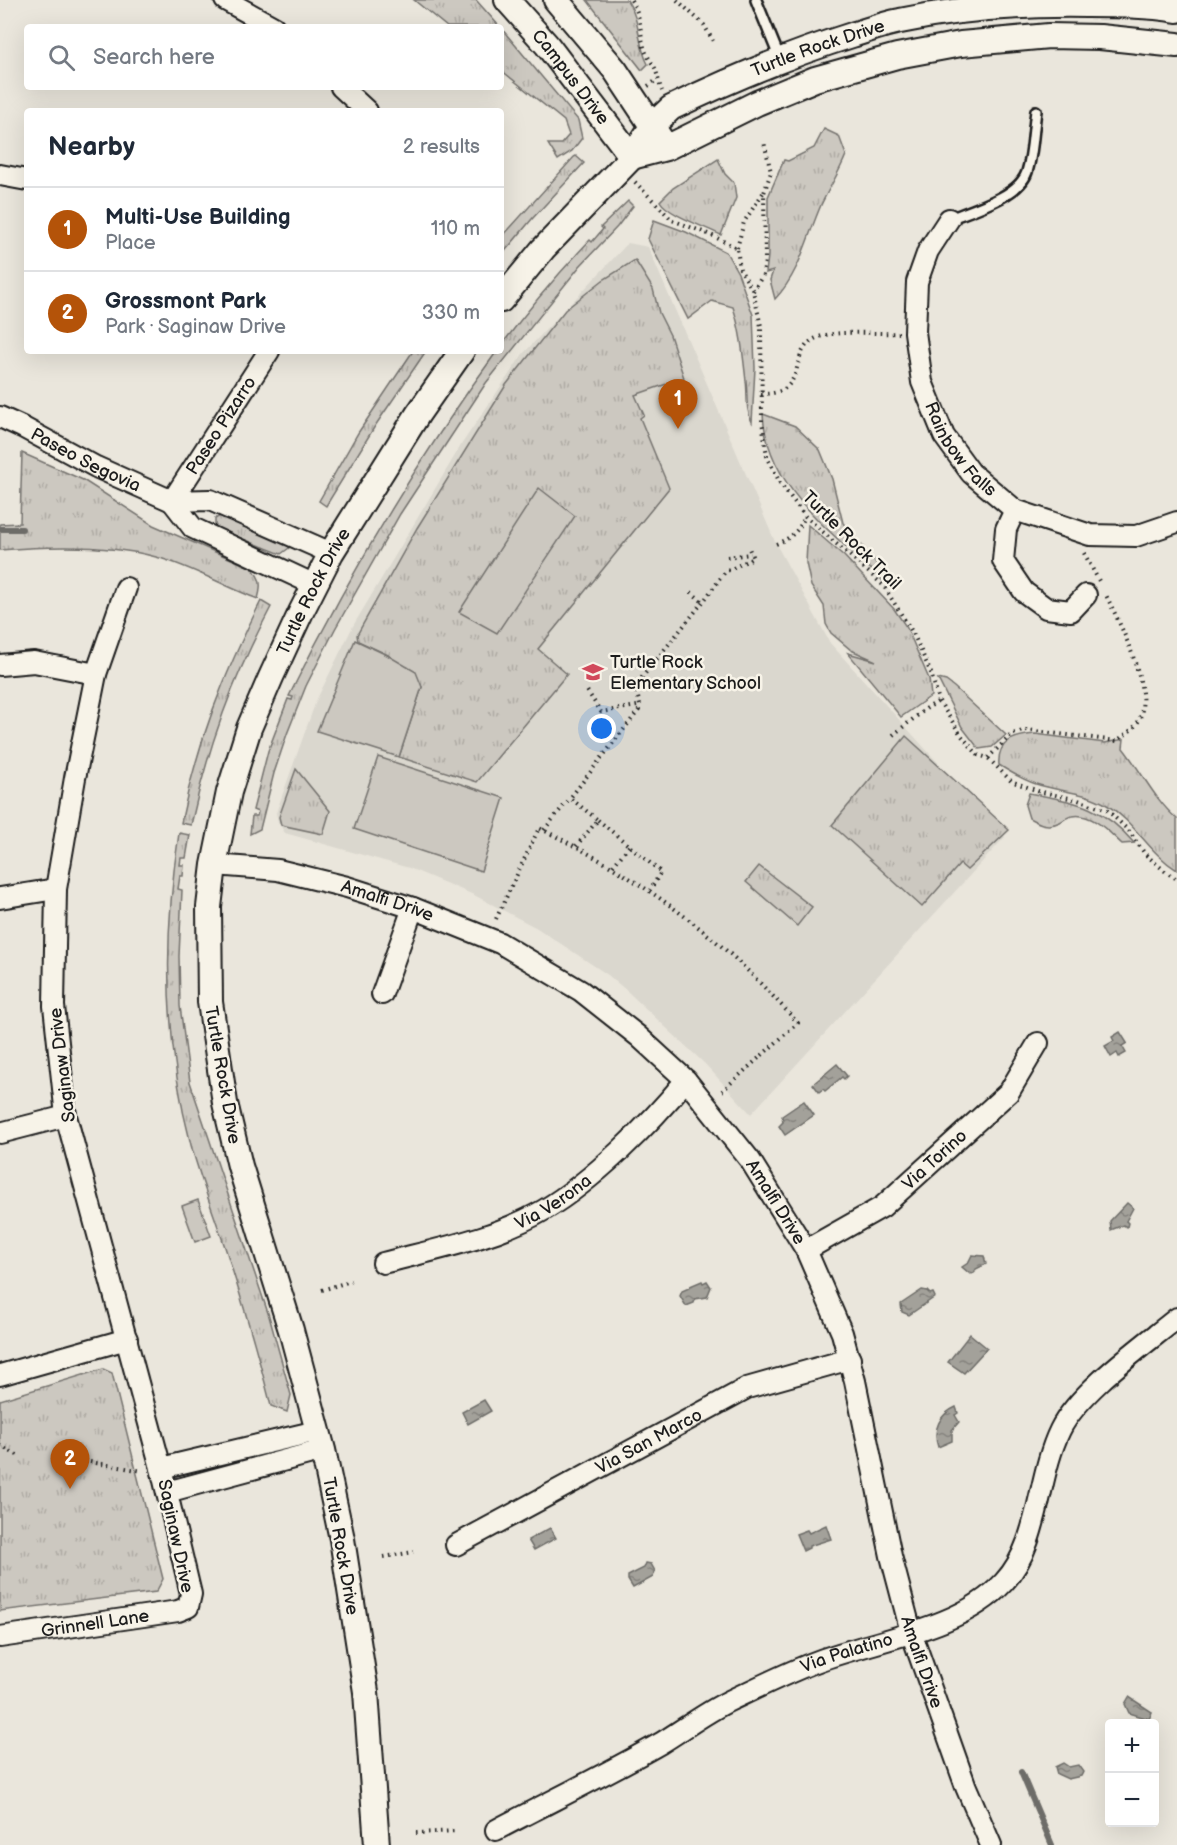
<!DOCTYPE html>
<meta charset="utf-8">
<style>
:root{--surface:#fff;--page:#f6f6f7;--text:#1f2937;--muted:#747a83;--line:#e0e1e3;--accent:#b45309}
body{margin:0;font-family:"Balsamiq Sans",sans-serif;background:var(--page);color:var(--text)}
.controls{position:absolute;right:18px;bottom:18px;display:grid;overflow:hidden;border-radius:6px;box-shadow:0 6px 24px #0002}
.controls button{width:54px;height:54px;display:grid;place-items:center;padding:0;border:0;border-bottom:2px solid var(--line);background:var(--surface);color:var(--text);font:30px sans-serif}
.you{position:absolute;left:602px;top:729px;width:21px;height:21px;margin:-15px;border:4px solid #fff;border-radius:50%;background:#1a73e8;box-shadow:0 0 0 9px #1a73e833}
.badge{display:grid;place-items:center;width:39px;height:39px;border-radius:50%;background:var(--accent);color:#fff;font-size:20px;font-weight:700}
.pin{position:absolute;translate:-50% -50px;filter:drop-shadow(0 2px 3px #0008)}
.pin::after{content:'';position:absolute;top:32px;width:21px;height:18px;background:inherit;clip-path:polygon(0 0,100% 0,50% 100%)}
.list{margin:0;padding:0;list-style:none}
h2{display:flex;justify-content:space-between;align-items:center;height:78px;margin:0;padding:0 24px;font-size:26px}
h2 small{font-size:20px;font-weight:400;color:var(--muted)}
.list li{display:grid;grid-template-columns:39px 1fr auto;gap:18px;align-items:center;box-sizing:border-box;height:84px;padding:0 24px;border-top:2px solid var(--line)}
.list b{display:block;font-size:22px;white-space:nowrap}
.list p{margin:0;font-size:20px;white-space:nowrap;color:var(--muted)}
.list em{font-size:20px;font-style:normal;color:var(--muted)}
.icon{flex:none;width:33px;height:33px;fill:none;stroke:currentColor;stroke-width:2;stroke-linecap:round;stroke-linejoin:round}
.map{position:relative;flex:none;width:1177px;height:1845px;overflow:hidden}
.search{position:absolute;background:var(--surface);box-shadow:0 6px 24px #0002;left:24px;top:24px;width:480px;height:66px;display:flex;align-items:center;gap:15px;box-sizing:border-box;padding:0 21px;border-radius:6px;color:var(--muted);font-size:22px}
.panel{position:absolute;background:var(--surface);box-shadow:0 6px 24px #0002;left:24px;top:108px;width:480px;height:246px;border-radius:6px}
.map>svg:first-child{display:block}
.built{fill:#dad7ce}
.grass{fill:url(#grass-tufts);stroke:#74726e;stroke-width:1.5}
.pitch{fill:#ccc8c0;stroke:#74726e;stroke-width:1.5}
.water{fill:url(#water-ripples);stroke:#6d6c68;stroke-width:1.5}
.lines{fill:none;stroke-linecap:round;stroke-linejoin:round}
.stream{stroke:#6d6c68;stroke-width:6}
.service-casing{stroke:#1c1c1c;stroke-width:14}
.minor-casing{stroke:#1c1c1c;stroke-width:24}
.tertiary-casing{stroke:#1c1c1c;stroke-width:28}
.path{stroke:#1c1c1c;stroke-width:4;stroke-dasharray:1.5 4.5;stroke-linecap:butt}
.service{stroke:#f7f3e8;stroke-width:9}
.minor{stroke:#f7f3e8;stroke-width:20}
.tertiary{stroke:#f7f3e8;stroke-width:24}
.labels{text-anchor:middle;stroke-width:5;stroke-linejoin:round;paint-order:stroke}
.street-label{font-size:18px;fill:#1c1c1c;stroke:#f7f3e8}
.poi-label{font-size:18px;fill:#1c1c1c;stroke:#f7f3e8;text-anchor:start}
</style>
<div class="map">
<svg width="1177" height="1845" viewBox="0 0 1177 1845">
<defs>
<pattern id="grass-tufts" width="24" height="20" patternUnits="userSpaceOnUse" patternTransform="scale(1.5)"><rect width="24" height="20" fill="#ccc8c0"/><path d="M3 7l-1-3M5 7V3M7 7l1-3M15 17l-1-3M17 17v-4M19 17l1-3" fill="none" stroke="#afaba4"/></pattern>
<pattern id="water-ripples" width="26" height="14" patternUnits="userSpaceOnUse" patternTransform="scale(1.5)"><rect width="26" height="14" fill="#a3a19a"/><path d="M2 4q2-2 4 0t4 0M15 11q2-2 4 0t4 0" fill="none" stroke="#84827d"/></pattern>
</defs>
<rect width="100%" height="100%" fill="#eae6dc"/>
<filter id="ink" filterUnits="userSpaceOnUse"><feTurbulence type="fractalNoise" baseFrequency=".0167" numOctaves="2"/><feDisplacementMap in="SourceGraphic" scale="12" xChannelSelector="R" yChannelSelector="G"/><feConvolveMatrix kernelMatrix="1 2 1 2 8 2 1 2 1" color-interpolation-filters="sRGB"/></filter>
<g filter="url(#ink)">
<path class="built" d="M 628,243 L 648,247 L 776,544 L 830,643 L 1005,837 L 751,1114 L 705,1064 L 627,991 L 608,975 L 537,928 L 474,895 L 409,868 L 285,833 L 278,822 L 276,813 L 316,701 L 353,626 L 463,442 L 523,354 Z"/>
<g class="grass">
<path d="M 414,0 L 476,0 L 500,27 L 447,27 Z"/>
<path d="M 587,0 L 627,0 C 641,21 637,44 648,64 L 642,70 Z"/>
<path d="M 501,28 L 578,120 L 582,138 L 572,151 L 558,160 L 548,144 L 561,144 L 569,135 L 564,121 L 501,70 Z"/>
<path d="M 824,129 L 839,136 L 846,155 C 839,173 829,188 821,205 C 807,237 800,273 775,299 L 770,280 L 773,271 L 766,273 L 768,256 L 768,197 L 784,160 L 788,161 L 814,148 Z"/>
<path d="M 576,156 L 584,163 L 532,219 L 501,256 L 501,238 L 574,157 Z"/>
<path d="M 718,159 L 725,174 L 734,183 L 736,198 L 721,235 C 705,227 667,214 660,201 L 673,188 Z"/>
<path d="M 628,201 L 633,206 L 617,227 L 580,266 L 486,383 L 400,514 L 335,629 L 306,686 L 287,734 L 274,773 L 260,829 L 250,834 L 252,816 L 257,816 L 258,812 L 253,810 L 268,751 L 288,699 L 292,700 L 293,697 L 289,696 C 349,575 418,459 497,351 L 501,351 L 501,346 C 528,309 558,274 590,240 L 592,242 L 603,229 L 601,227 Z"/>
<path d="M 654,220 L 686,232 L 726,252 L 738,273 L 753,315 L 755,368 L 752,422 C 745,409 748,396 746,381 C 743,355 741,331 733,307 L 712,301 L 688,319 L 648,239 Z"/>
<path d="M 635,260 L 653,289 L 659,313 L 670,335 L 684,378 L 635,395 L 644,415 L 640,418 L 669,488 L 538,649 L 567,674 L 477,782 L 399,757 L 422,687 L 388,655 L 358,641 L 357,635 L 417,528 L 506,385 L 565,310 L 603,280 Z"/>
<path d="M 413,351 L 426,351 L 375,426 L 326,506 L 319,501 L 358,433 Z"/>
<path d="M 763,414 L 795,426 L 820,450 L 832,479 L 843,523 L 879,566 L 884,582 C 835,533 767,490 763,414 Z"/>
<path d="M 22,453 L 83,480 L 153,525 L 252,568 C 261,579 262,585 258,599 C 223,586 191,566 156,557 C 109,544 48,546 0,550 L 0,524 L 20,523 Z"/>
<path d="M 223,514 L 288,541 L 289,548 L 281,554 L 218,529 L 215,525 L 215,519 Z"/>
<path d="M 808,525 L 844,556 L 894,609 L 907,628 L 929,679 L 931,696 L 901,717 L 848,653 L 876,661 L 851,650 L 831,633 L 826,624 L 824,606 L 811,586 L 806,563 Z"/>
<path d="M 261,601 L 271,607 C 233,678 208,746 191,825 L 181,823 C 197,743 224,674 261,601 Z"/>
<path d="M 938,679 L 946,681 L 954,687 L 1006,735 L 992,747 L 979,749 L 962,727 Z"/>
<path d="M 1035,734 L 1105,743 L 1124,739 L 1123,748 C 1142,772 1154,799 1177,819 L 1177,870 C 1149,853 1135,822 1107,805 C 1085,791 1060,792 1036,784 C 1024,780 1010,772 999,765 C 997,741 1014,736 1035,734 Z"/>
<path d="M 906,736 L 1009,830 L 967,870 L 960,864 L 922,907 L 832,825 Z"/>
<path d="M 296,769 L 330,811 L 323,834 L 281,825 L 279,817 Z"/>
<path d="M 1029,793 C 1075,802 1102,805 1134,843 L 1122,844 C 1110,833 1091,812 1073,816 C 1068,816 1064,820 1060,822 C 1048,828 1040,824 1029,818 L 1025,805 Z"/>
<path d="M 179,833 L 190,835 L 186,858 L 181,858 L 180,865 L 184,865 L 183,876 L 180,876 L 178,889 L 182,890 L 179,956 L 180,1006 L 190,1082 L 269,1316 L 291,1395 L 287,1412 L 271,1406 C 258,1354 243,1303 227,1253 C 215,1217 201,1181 191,1145 C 164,1042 163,937 179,833 Z"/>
<path d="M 759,866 L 812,907 L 797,926 L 746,882 Z"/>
<path d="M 103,1369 L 112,1373 L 163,1579 L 156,1592 L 0,1611 L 0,1400 Z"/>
</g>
<g class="pitch">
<path d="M 539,488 L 575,516 L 497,633 L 459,612 Z"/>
<path d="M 355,640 L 387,655 L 416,672 L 422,687 L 399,757 L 317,731 Z"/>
<path d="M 378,757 L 504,798 L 481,871 L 354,829 Z"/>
<path d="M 198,1200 L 211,1236 L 195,1242 L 182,1206 Z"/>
</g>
<g class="water">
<path d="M 1120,1032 L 1127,1043 L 1122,1046 L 1126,1053 L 1119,1057 L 1117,1053 L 1111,1057 L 1105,1046 L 1114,1041 L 1112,1037 Z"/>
<path d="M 837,1064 L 847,1076 L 844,1079 L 842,1077 L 825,1091 L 823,1089 L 819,1092 L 813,1084 Z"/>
<path d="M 804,1101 L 814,1115 L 785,1135 L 779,1126 L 783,1122 L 782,1116 Z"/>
<path d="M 1127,1203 L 1133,1208 L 1126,1221 L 1128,1223 L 1127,1227 L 1123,1225 L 1111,1230 L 1110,1221 Z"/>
<path d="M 972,1255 L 984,1256 L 986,1264 L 976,1269 L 974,1273 L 970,1274 L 962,1267 L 968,1263 Z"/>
<path d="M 702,1281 L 703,1283 L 707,1281 L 711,1287 L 707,1297 L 695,1299 L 694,1303 L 686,1306 L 680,1296 L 682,1291 L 689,1288 L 690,1286 Z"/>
<path d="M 922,1290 L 927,1291 L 930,1294 L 933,1293 L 935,1297 L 909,1315 L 902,1312 L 901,1304 Z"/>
<path d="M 970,1334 L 987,1348 L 964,1373 L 948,1362 Z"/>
<path d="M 484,1400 L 491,1411 L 468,1424 L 462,1412 Z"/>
<path d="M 956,1407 L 958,1413 L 955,1415 L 959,1422 L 952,1430 L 952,1441 L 938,1447 C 932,1429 940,1414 956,1407 Z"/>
<path d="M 826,1525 L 831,1539 L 809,1546 L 809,1548 L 803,1551 L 796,1534 L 807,1530 L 809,1533 Z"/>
<path d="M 550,1528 L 556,1538 L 534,1550 L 528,1540 Z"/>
<path d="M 646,1563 L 651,1564 L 655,1571 L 653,1577 L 633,1588 L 628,1580 L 628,1576 L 644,1568 Z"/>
<path d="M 1129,1697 L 1152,1712 L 1149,1719 L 1129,1713 L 1125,1704 Z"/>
<path d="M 1063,1763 L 1069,1767 L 1078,1765 L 1083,1772 L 1081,1776 L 1068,1779 L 1057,1774 L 1055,1767 Z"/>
</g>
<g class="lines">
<g class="stream">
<path d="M 0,529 L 22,529"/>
<path d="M 1021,1772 L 1052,1845"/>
</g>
<defs>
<g id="service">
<path d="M 756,0 L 780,59"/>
<path d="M 949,219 C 971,210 1019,197 1027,172 C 1033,153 1033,131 1036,111"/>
</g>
<g id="minor">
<path d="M 225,0 L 274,27"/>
<path d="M 341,87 L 367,111"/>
<path d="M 0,175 L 27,180"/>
<path id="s1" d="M 949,219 L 928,251 L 917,282 L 915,332 L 922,382 L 944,436 L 971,473 L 1015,510 L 1090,535 L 1136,536 L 1177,522"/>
<path id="s2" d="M 0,417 L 22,427 L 96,467 L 172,501 L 210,500 L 331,553"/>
<path id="s3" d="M 172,501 L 269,351"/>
<path d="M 172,501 L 193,528 L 315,585"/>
<path d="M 1015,510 L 1006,529 L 1003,561 L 1024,592 L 1046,608 L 1071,611 L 1086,595"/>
<path d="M 0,665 L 34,662 L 96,674"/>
<path id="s4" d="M 214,865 L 278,870 L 347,887 L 413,908 L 500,943 L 581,991 L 638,1036 L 686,1080 L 750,1160 L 806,1250 L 842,1333 L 855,1381 L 891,1556 L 911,1632 L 966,1787 L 991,1845"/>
<path d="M 0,898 L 56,889"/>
<path d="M 382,994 L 413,908"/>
<path d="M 0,1133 L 66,1116"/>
<path id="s5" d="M 806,1250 L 882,1207 L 1009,1092 L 1038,1043"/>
<path id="s6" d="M 383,1263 C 437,1249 496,1238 544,1210 C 594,1180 649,1125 686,1080"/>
<path d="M 0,1375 L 127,1339"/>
<path d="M 161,1468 L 317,1431"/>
<path d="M 167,1492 L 323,1450"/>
<path id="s7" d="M 456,1545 L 747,1388 L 850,1359"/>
<path id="s8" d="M 0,1637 L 178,1611 L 188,1607 L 191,1594 L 161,1468 L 66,1116 L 54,1006 L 56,889 L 75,778 L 96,674 L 126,588"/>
<path id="s9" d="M 496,1830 C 551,1801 607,1774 661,1743 C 684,1729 706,1712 731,1700 C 759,1687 788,1672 818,1661 C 876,1639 960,1630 1004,1582 C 1040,1544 1037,1477 1060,1430 C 1079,1391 1143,1346 1177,1318"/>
</g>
<g id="tertiary">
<path id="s10" d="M 507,0 L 547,45 L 632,157"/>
<path d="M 556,0 L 615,70 L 660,138"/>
<path d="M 632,157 L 666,148 L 757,103 L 815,79 L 897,56 L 961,44 L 1049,36 L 1100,37 L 1177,45"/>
<path id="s11" d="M 501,300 L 543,249 L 632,157 L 653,125 L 671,108 C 731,79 788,55 852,35 C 868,30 884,24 900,21 C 961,8 1024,4 1086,5 C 1117,5 1147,5 1177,10"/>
<path id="s12" d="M 377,1845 L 366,1692 L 342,1539 L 323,1450 L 291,1330 L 240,1166 L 225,1103 L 210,1002 L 209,907 L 214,865 L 229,792 L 249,728 L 271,677 L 301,612 L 331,553 L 418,414 L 462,351"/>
</g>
</defs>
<use href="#service" class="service-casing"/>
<use href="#minor" class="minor-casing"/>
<use href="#tertiary" class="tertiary-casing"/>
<g class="path">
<path d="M 631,0 C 642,17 639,29 644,47 C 646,55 651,61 655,68 C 658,76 659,84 662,91"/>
<path d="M 677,0 L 704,25 L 713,41"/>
<path d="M 648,86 L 657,80"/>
<path d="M 635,182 L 672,220 L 711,235 L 737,248 L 740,269 L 753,291 L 761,326 L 762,421 L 767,456 L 780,483 L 805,516 L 883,585 L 913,633 L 931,673 L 939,701 L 961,735 L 978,755 L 988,758 L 1011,781 L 1038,791 L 1078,800 L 1107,810 L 1129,831 L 1145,854 L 1166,872 L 1177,879"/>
<path d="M 737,248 L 744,222 L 763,193"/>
<path d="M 753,291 L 763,275 L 765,260 L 764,193 L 771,172 L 764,142"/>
<path d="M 761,394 C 812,394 785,349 819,337 C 838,330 877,334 899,333"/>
<path d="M 776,544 C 791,538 799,531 805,516"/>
<path d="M 1084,553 L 1099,581"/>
<path d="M 727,557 L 751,554"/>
<path d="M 691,592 L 703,602"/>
<path d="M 640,705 L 635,686 L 703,602 L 725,572 L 753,558 L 748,546"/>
<path d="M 893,735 L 927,708 L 939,701"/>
<path d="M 988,758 L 1012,734 L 1027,730 L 1117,741 C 1124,735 1133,730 1138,722 C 1155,691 1119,622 1105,593"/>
<path d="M 598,820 L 661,872 L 650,890"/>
<path d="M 544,830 L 570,798"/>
<path d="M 576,846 L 598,820 L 570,798 L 639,710 L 637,706 L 601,712 L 586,689"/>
<path d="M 613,866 L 629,846"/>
<path d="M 496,919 L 539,828 C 603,859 659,894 713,939 C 743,964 771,994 798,1023 L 722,1091"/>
<path d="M 322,1290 L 351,1281"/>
<path d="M 0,1446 L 19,1456"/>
<path d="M 66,1462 L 90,1462 L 143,1471"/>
<path d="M 384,1557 L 414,1552"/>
<path d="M 416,1833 L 457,1831"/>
</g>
<use href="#service" class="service"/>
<use href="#minor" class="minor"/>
<use href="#tertiary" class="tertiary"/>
</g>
</g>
<defs>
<symbol id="school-bare" viewBox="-9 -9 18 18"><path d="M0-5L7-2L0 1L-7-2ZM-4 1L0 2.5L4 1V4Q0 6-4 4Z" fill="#d1495b" stroke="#f7f3e8" stroke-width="2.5" paint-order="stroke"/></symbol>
</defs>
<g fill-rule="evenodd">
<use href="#school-bare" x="578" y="657" width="30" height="30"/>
</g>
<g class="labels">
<g class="street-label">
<text dy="6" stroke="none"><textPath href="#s11" startOffset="416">Turtle Rock Drive</textPath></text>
<text dy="6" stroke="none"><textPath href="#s10" startOffset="100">Campus Drive</textPath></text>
<text dy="6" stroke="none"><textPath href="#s3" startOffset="90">Paseo Pizarro</textPath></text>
<text dy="6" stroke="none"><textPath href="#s1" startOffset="250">Rainbow Falls</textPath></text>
<text dy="6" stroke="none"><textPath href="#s2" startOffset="96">Paseo Segovia</textPath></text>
<text transform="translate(852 540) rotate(45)" y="6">Turtle Rock Trail</text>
<text dy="6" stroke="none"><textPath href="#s12" startOffset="1292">Turtle Rock Drive</textPath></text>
<text dy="6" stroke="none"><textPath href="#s4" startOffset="178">Amalfi Drive</textPath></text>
<text transform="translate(62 1065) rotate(-97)" y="6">Saginaw Drive</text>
<text transform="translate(223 1075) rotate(80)" y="6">Turtle Rock Drive</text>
<text dy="6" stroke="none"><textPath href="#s5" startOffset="158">Via Torino</textPath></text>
<text dy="6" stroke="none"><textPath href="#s6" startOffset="182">Via Verona</textPath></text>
<text dy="6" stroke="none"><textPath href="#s4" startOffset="682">Amalfi Drive</textPath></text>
<text dy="6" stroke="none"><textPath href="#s7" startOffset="219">Via San Marco</textPath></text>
<text transform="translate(176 1536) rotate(78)" y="6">Saginaw Drive</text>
<text transform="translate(341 1546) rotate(80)" y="6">Turtle Rock Drive</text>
<text dy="6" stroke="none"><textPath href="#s8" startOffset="96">Grinnell Lane</textPath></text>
<text dy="6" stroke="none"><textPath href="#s9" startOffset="394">Via Palatino</textPath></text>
<text dy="6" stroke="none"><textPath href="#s4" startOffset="1168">Amalfi Drive</textPath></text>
</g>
<g class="poi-label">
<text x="610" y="668">Turtle Rock<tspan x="610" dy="21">Elementary School</tspan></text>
</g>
</g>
</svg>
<div class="controls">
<button>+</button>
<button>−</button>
</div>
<div class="you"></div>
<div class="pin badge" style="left:678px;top:429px">1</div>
<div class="pin badge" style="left:70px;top:1489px">2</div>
<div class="search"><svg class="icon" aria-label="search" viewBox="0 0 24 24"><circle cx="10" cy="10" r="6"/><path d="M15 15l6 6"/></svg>Search here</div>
<section class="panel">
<h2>Nearby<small>2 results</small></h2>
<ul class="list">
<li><span class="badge">1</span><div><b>Multi-Use Building</b><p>Place</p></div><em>110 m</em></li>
<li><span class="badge">2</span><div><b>Grossmont Park</b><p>Park · Saginaw Drive</p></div><em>330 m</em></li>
</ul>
</section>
</div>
